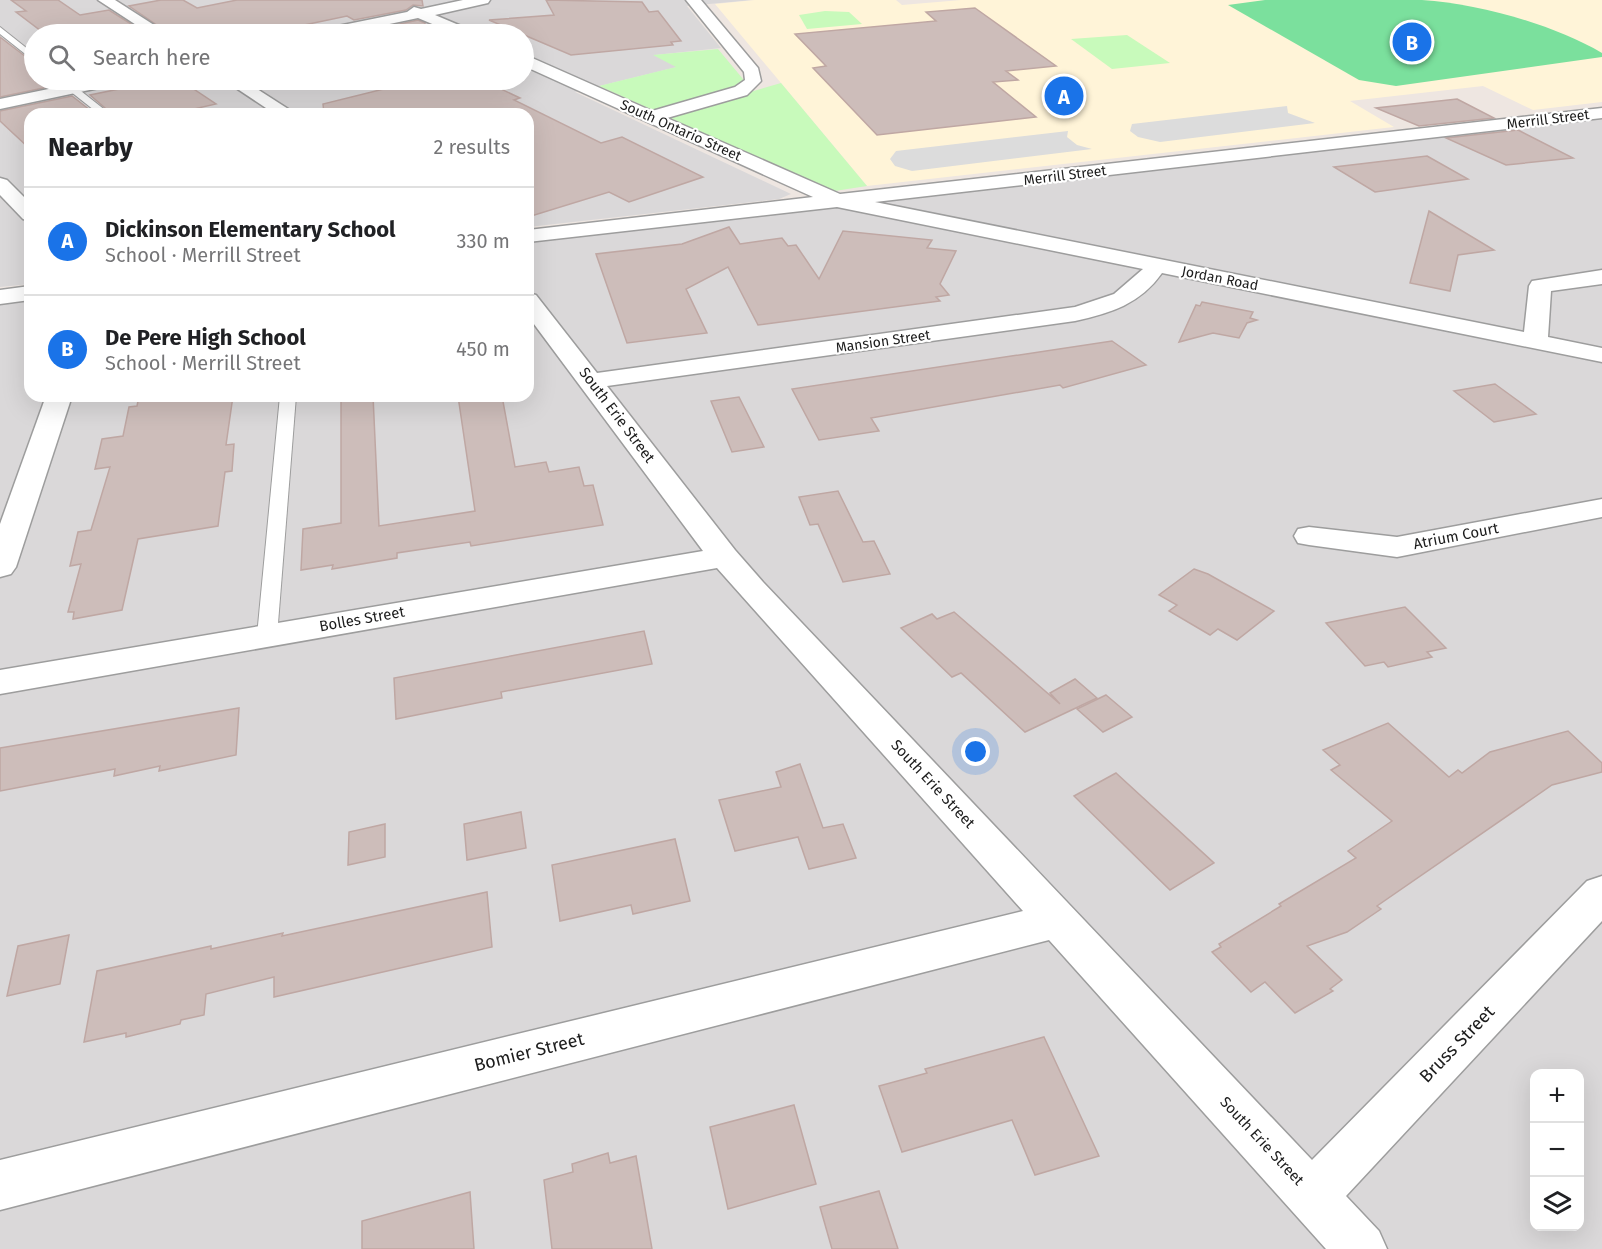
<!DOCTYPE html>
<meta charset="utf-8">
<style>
:root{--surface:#fff;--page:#f6f6f6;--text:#202124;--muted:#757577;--line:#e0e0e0;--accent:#1a73e8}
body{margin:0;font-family:"Fira Sans",sans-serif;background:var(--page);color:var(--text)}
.controls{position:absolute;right:18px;bottom:18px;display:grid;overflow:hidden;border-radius:12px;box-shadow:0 6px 24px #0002}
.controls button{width:54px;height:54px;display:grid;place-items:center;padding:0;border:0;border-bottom:2px solid var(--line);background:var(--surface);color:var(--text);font:30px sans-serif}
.you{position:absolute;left:976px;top:752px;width:21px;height:21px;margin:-15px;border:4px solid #fff;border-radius:50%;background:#1a73e8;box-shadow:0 0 0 9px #1a73e833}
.badge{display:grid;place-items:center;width:39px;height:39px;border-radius:50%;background:var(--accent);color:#fff;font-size:20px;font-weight:700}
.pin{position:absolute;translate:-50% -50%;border:3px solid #fff;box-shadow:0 2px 6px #0006}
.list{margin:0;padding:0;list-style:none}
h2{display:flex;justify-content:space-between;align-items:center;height:78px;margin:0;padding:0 24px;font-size:26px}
h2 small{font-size:20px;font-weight:400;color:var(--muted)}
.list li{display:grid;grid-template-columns:39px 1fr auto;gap:18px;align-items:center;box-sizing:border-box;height:108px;padding:0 24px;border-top:2px solid var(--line)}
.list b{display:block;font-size:22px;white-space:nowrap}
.list p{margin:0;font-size:20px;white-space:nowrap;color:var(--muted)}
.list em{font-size:20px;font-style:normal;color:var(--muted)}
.icon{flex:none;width:33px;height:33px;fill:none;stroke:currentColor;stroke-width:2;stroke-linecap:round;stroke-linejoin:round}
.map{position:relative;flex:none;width:1602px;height:1249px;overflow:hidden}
.search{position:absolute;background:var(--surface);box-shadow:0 6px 24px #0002;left:24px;top:24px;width:510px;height:66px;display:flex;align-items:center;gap:15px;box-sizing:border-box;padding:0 21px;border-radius:33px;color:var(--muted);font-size:22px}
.panel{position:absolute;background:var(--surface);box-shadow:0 6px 24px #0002;left:24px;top:108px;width:510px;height:294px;border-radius:18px}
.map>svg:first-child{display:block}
.residential{fill:#dad8d9;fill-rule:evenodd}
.education{fill:#fff4d8}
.park{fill:#c8fabb}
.pitch{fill:#7be09d}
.parking{fill:#dcdcdc}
.building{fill:#cdbdba;stroke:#bfa7a3;stroke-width:1.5}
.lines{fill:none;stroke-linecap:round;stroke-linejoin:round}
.service-casing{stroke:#9d9d9d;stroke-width:2}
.minor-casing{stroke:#9d9d9d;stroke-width:3}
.service{fill:#fff;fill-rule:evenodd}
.minor{fill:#fff;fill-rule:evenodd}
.labels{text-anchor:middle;stroke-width:4.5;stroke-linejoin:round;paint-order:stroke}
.far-street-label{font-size:14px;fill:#1c1c1c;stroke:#fff}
.street-label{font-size:15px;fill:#1c1c1c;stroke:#fff}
.near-street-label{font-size:18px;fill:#1c1c1c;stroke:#fff}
</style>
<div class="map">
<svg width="1602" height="1249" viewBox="0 0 1602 1249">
<rect width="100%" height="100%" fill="#eee6e1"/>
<g class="residential">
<path d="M 0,0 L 753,0 L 687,6 L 721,48 L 655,55 L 677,67 L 575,92 L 791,194 L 779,199 L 528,227 L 528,114 L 30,114 L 30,284 L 0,287 ZM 34,34 L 524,34 L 524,80 L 34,80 Z"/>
<path d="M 1602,115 L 1602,1249 L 0,1249 L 0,301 L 30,298 L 30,396 L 528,396 L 528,240 ZM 1534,1074 L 1580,1074 L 1580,1226 L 1534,1226 Z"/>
</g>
<path class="education" d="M 755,0 L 896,0 L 902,5 L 961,0 L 1602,0 L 1602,102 L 1533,110 L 1483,86 L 1350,101 L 1394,127 L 867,186 L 715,4 Z"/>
<g class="park">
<path d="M 825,11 L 849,12 L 862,24 L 807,29 L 799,15 Z"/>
<path d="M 1127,35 L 1170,63 L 1112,69 L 1071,39 Z"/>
<path d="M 718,49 L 748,85 L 655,111 L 599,86 L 676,67 L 653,55 Z"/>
<path d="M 781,83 L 867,186 L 828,192 L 666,116 Z"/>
</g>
<path class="pitch" d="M 1265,0 C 1317,0 1370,0 1422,0 C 1480,4 1552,24 1602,53 L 1602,57 L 1396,86 L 1359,80 L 1228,5 Z"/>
<g class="parking">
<path d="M 1287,106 L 1288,113 L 1315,123 L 1160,142 L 1138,137 L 1130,131 L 1132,124 Z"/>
<path d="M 1068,131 L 1067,137 L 1077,145 L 1092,149 L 912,171 L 895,166 L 890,159 L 896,151 Z"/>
</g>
<g class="building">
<path d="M 11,0 L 58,0 L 80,15 L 109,10 L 147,34 L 45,34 L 16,12 L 26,11 Z"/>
<path d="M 161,0 L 183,0 L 197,8 L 237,0 L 422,0 L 423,6 L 413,5 L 406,10 L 354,20 L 347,16 L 261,34 L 170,34 L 129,6 Z"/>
<path d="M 546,0 L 642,2 L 649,12 L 658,11 L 681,41 L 671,42 L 673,45 L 571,55 L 489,20 L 554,15 Z"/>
<path d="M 975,8 L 1056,66 L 1006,71 L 1018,80 L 993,82 L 1036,117 L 877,135 L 813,68 L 826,66 L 795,34 L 936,21 L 926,12 Z"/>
<path d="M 418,20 L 425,23 L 425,29 L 400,34 L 381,34 L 372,30 Z"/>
<path d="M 0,37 L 34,63 L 34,80 L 54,80 L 58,85 L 0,97 Z"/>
<path d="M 163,80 L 180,80 L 216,104 L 172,114 L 112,114 L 90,95 Z"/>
<path d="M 420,80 L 482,80 L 520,98 L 514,100 L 601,143 L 622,137 L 703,177 L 629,202 L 609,192 L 528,217 L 528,114 L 324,114 L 323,104 Z"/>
<path d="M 72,96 L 95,114 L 30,114 L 30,149 L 0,121 L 0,111 Z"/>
<path d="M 1457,99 L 1494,118 L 1419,126 L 1376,108 Z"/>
<path d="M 1518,130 L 1573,158 L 1506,165 L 1446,138 Z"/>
<path d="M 1427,156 L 1468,179 L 1375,192 L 1334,167 Z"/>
<path d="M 1429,211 L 1494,250 L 1458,255 L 1450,291 L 1410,283 Z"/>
<path d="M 729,227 L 740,244 L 782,238 L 788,246 L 796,245 L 819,279 L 843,231 L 932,240 L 927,248 L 956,251 L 940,284 L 949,295 L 936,297 L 940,301 L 758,325 L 728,267 L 686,289 L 707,333 L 627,343 L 596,254 L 682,244 Z"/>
<path d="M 1202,302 L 1253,312 L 1250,318 L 1257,320 L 1247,323 L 1239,338 L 1213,333 L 1179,342 L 1196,305 L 1200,306 Z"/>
<path d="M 1112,341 L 1146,365 L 1063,388 L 1060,385 L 871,418 L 879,431 L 819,440 L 792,389 Z"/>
<path d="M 1495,384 L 1536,414 L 1494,422 L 1454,391 Z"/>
<path d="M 139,396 L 233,396 L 226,445 L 234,444 L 232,471 L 225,472 L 218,526 L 138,539 L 122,610 L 73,619 L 74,612 L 68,612 L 81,564 L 70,566 L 78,532 L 91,530 L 110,467 L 95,469 L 102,439 L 123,436 L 129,407 L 137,406 Z"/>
<path d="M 341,396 L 373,396 L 379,526 L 475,511 L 458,396 L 502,396 L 515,467 L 546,462 L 549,472 L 579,467 L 584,486 L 593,485 L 603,525 L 471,546 L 470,542 L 397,553 L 397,558 L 332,569 L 333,565 L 301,570 L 303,529 L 341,523 Z"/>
<path d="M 739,397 L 764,447 L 732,452 L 711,401 Z"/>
<path d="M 838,491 L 863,542 L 874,541 L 890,574 L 843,582 L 818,524 L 810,525 L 799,497 Z"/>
<path d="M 1194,569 L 1208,574 L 1274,611 L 1237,640 L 1218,629 L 1210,635 L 1169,611 L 1177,605 L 1159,595 Z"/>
<path d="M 1405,607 L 1446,648 L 1427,652 L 1432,657 L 1388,667 L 1384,662 L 1365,666 L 1326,623 Z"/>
<path d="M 954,612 L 1060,704 L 1050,693 L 1075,679 L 1097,698 L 1025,732 L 961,673 L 952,677 L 901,628 L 932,614 L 937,619 Z"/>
<path d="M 644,631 L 652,664 L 501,692 L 502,698 L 396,719 L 394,678 Z"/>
<path d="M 1106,695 L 1132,717 L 1103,732 L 1077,709 Z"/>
<path d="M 239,708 L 236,755 L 159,771 L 160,766 L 114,776 L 115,769 L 0,791 L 0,748 Z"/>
<path d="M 1388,723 L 1449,777 L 1458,770 L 1462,773 L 1490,752 L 1568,731 L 1602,763 L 1602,772 L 1552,785 L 1377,906 L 1381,909 L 1347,932 L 1307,946 L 1342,980 L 1330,989 L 1333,991 L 1295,1013 L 1265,982 L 1251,992 L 1212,952 L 1221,947 L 1219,944 L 1281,906 L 1279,904 L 1356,858 L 1348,851 L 1392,821 L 1331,770 L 1340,765 L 1323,750 Z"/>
<path d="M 800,764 L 823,828 L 843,824 L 856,858 L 809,869 L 798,837 L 735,851 L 719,800 L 781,787 L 776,772 Z"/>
<path d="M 1116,773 L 1214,863 L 1170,890 L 1074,796 Z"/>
<path d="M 521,812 L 526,848 L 467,860 L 464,824 Z"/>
<path d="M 385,824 L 385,857 L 348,865 L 349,832 Z"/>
<path d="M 675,839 L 690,901 L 633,914 L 631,905 L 560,921 L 552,865 Z"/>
<path d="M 487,892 L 492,947 L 274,997 L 274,977 L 206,994 L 204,1015 L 181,1020 L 180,1024 L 126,1037 L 126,1033 L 84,1042 L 97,971 L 211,946 L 211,949 L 283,933 L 282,936 Z"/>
<path d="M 69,935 L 60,984 L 7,996 L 18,946 Z"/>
<path d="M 1044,1037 L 1099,1156 L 1035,1175 L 1012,1120 L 902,1152 L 879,1086 L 927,1073 L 925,1069 Z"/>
<path d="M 794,1105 L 816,1184 L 728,1209 L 710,1127 Z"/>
<path d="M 608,1153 L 610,1163 L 636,1156 L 652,1249 L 552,1249 L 544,1180 L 573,1172 L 572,1164 Z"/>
<path d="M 879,1191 L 898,1249 L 832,1249 L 820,1207 Z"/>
<path d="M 470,1192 L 474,1249 L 362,1249 L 362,1221 Z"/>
</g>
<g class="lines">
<defs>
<g id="service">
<path d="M 0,27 L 34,54 L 34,61 L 0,34 Z"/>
<path d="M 56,80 L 67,80 L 110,114 L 99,114 Z"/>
<path d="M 280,396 L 296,396 L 277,636 L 274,641 L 260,641 L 257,636 Z"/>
</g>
<g id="minor">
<path d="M 98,0 L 115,0 L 168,34 L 150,34 Z"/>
<path d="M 463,0 L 490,0 L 488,3 L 435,15 L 473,31 L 475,34 L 456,34 L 418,18 L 342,34 L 315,34 L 323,29 L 407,12 L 414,7 L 421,9 Z"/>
<path d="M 686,0 L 701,0 L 758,68 L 761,81 L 747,95 L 667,118 L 840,194 L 1602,108 L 1602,118 L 875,202 L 1524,332 L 1529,286 L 1532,281 L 1602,270 L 1602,284 L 1551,291 L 1548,337 L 1602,348 L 1602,362 L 1162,273 C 1140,304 1111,313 1075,321 L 607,386 L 735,550 L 763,582 L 1312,1160 L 1587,881 L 1602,876 L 1602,921 L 1346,1196 L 1379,1231 L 1387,1249 L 1326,1249 L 1049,940 L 0,1210 L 0,1160 L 1023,911 L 717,568 L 0,694 L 0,670 L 703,551 L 528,316 L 528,293 L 536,295 L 597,373 L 1075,307 L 1114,294 L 1143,269 L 837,207 L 528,242 L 528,230 L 813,197 L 524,66 L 524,55 L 530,57 L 652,111 L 735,87 L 745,80 L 744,72 Z"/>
<path d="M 92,80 L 121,80 L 113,85 L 0,109 L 0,99 Z"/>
<path d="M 224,80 L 243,80 L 296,114 L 275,114 Z"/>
<path d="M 0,178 L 7,180 L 30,203 L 30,221 L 23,219 L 0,195 Z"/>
<path d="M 30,286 L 30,300 L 0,304 L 0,290 Z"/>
<path d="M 46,396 L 72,396 L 16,567 L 11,574 L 0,577 L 0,524 Z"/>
<path d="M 1602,499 L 1602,517 L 1397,557 L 1309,545 L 1298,543 L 1294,536 L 1298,529 L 1309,527 L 1397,537 Z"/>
</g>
</defs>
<use href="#service" class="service-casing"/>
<use href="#minor" class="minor-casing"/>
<use href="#service" class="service"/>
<use href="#minor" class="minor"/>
</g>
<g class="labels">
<g class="far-street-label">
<text transform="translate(1548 119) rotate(-7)" y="5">Merrill Street</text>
<text transform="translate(681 130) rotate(24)" y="5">South Ontario Street</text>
<text transform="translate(1065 175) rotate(-7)" y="5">Merrill Street</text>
<text transform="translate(1220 278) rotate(11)" y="5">Jordan Road</text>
<text transform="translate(883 341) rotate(-8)" y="5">Mansion Street</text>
</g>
<g class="street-label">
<text transform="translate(617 415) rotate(53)" y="5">South Erie Street</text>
<text transform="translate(1456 536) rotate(-11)" y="5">Atrium Court</text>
<text transform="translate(362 619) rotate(-10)" y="5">Bolles Street</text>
<text transform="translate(933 784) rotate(47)" y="5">South Erie Street</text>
<text transform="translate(1262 1141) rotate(47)" y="5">South Erie Street</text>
</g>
<g class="near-street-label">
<text transform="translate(1457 1044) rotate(-46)" y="6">Bruss Street</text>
<text transform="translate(529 1052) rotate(-14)" y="6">Bomier Street</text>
</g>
</g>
</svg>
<div class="controls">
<button>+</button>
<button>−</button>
<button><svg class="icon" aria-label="layers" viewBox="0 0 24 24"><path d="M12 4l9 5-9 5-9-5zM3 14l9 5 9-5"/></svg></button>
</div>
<div class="you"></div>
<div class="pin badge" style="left:1064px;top:96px">A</div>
<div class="pin badge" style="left:1412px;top:42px">B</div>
<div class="search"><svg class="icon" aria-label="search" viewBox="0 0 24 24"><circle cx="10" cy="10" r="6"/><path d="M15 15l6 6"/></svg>Search here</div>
<section class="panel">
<h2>Nearby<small>2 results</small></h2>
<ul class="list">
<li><span class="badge">A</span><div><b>Dickinson Elementary School</b><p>School · Merrill Street</p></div><em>330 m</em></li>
<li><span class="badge">B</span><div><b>De Pere High School</b><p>School · Merrill Street</p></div><em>450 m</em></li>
</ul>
</section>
</div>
